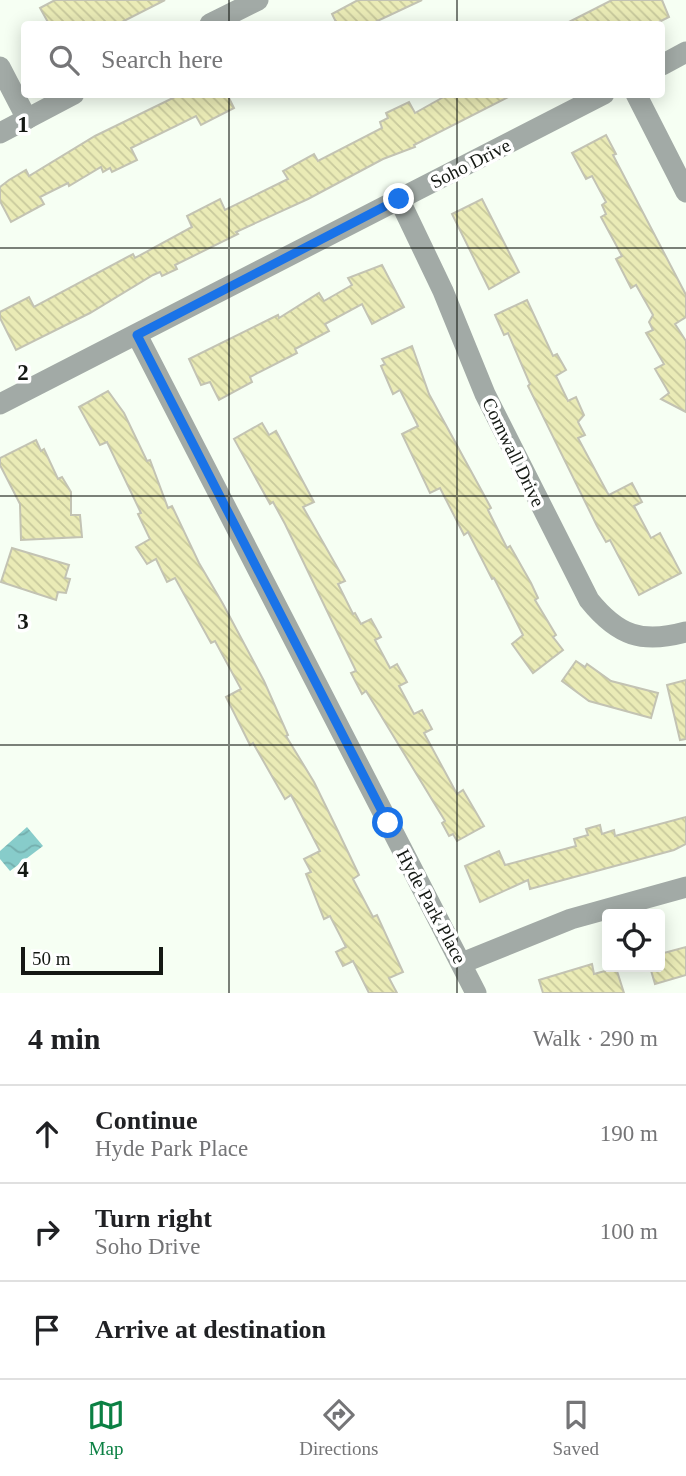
<!DOCTYPE html>
<meta charset="utf-8">
<style>
:root{--surface:#fff;--page:#f2f2f2;--text:#202124;--muted:#757577;--line:#e0e0e0;--accent:#0b8043}
body{margin:0;font-family:"Times New Roman",serif;background:var(--page);color:var(--text)}
.controls{position:absolute;right:21px;bottom:21px;display:grid;overflow:hidden;border-radius:7px;box-shadow:0 4px 18px #0003}
.controls button{width:63px;height:63px;display:grid;place-items:center;padding:0;border:0;border-bottom:2px solid var(--line);background:var(--surface);color:var(--text);font:35px sans-serif}
.scale{position:absolute;left:21px;bottom:18px;width:142px;box-sizing:border-box;padding-left:7px;border:4px solid #141813;border-top:0;font-size:19px;line-height:24px;white-space:nowrap;color:#141813;-webkit-text-stroke:5px #fff;paint-order:stroke}
.stop{position:absolute;width:21px;height:21px;margin:-16px;border:5px solid #1a73e8;border-radius:50%;background:#fff}
.stop.end{background:#1a73e8;border-color:#fff;box-shadow:0 2px 7px #0008}
.list{margin:0;padding:0;list-style:none}
h2{display:flex;justify-content:space-between;align-items:center;height:91px;margin:0;padding:0 28px;font-size:30px}
h2 small{font-size:23px;font-weight:400;color:var(--muted)}
.list li{display:grid;grid-template-columns:46px 1fr auto;gap:21px;align-items:center;box-sizing:border-box;height:98px;padding:0 28px;border-top:2px solid var(--line)}
.list b{display:block;font-size:26px;white-space:nowrap}
.list p{margin:0;font-size:23px;white-space:nowrap;color:var(--muted)}
.list em{font-size:23px;font-style:normal;color:var(--muted)}
.icon{flex:none;width:38px;height:38px;fill:none;stroke:currentColor;stroke-width:2;stroke-linecap:round;stroke-linejoin:round}
.map{position:relative;flex:none;width:686px;height:993px;overflow:hidden}
.search{position:absolute;background:var(--surface);box-shadow:0 4px 18px #0003;left:21px;right:21px;top:21px;height:77px;display:flex;align-items:center;gap:18px;box-sizing:border-box;padding:0 24px;border-radius:7px;color:var(--muted);font-size:26px}
.sheet{height:385px;background:var(--surface)}
nav{display:flex;justify-content:space-around;align-items:center;box-sizing:border-box;height:98px;border-top:2px solid var(--line);background:var(--surface);font-size:19px;color:var(--muted)}
nav a{display:grid;justify-items:center;gap:4px}
nav .on{color:var(--accent)}
.map>svg:first-child{display:block}
.water{fill:url(#water-waves)}
.building{fill:url(#building-back-hatch);stroke:#c3c3b3;stroke-width:2}
.lines{fill:none;stroke-linecap:round;stroke-linejoin:round}
.minor{stroke:#a2aaa6;stroke-width:21}
.route{stroke:#1a73e8;stroke-width:9}
.grid{fill:none;stroke:#141813;stroke-width:2;stroke-opacity:0.55}
.labels{text-anchor:middle;stroke-width:7;stroke-linejoin:round;paint-order:stroke}
.street-label{font-size:19px;fill:#141813;stroke:#fff}
.grid-label{font-size:23px;text-anchor:middle;font-weight:bold;fill:#141813;stroke:#fff;stroke-width:7;stroke-linejoin:round;paint-order:stroke}
</style>
<div class="map">
<svg width="686" height="993" viewBox="0 0 686 993">
<defs>
<pattern id="water-waves" width="16" height="10" patternUnits="userSpaceOnUse" patternTransform="scale(1.75)"><rect width="16" height="10" fill="#87ccca"/><path d="M0 5q4-4 8 0t8 0" fill="none" stroke="#74aead"/></pattern>
<pattern id="building-back-hatch" width="6" height="6" patternUnits="userSpaceOnUse" patternTransform="scale(1.75)"><rect width="6" height="6" fill="#eaebb6"/><path d="M-1 5l2 2M0 0l6 6M5-1l2 2" fill="none" stroke="#c8c99c"/></pattern>
</defs>
<rect width="100%" height="100%" fill="#f6fff3"/>
<path class="water" d="M 27,827 L 43,846 L 10,871 L 0,859 L 0,851 Z"/>
<g class="building">
<path d="M 55,0 L 165,0 L 118,24 L 49,24 L 40,8 Z"/>
<path d="M 358,0 L 422,0 L 371,24 L 337,24 L 332,14 Z"/>
<path d="M 612,0 L 662,0 L 669,17 L 655,24 L 565,24 Z"/>
<path d="M 181,94 L 227,94 L 234,108 L 201,125 L 196,116 L 131,148 L 137,160 L 112,172 L 110,168 L 103,172 L 101,167 L 69,186 L 68,183 L 40,197 L 44,204 L 11,222 L 0,201 L 0,187 L 9,180 L 26,170 L 29,176 L 95,136 Z"/>
<path d="M 449,94 L 514,94 L 414,145 L 415,147 L 383,159 L 308,199 L 236,232 L 238,234 L 175,265 L 177,269 L 162,276 L 160,272 L 153,275 L 90,313 L 16,350 L 0,318 L 0,312 L 29,297 L 34,307 L 133,254 L 135,258 L 192,227 L 187,216 L 220,199 L 225,210 L 288,179 L 283,171 L 314,154 L 318,161 L 382,128 L 380,122 L 388,118 L 386,113 L 409,102 L 415,113 Z"/>
<path d="M 606,135 L 616,154 L 613,155 L 686,295 L 686,317 L 675,324 L 686,341 L 686,412 L 661,399 L 669,393 L 655,369 L 664,364 L 646,333 L 653,330 L 649,322 L 653,315 L 636,285 L 631,288 L 616,259 L 622,256 L 601,217 L 606,214 L 602,205 L 606,202 L 592,176 L 586,179 L 572,153 Z"/>
<path d="M 482,199 L 519,272 L 489,289 L 452,214 Z"/>
<path d="M 382,265 L 404,307 L 372,324 L 362,304 L 325,324 L 329,331 L 295,349 L 297,353 L 250,377 L 252,382 L 219,400 L 210,382 L 201,385 L 189,359 L 278,315 L 279,318 L 319,293 L 324,301 L 352,285 L 348,278 Z"/>
<path d="M 527,300 L 553,356 L 557,354 L 566,370 L 556,376 L 568,401 L 576,397 L 584,415 L 578,422 L 585,435 L 578,438 L 607,492 L 609,495 L 632,483 L 642,502 L 634,506 L 651,538 L 660,533 L 681,573 L 639,595 L 610,540 L 606,542 L 597,526 L 528,386 L 530,384 L 508,333 L 504,335 L 495,315 Z"/>
<path d="M 412,346 L 429,394 L 484,495 L 491,508 L 488,510 L 507,548 L 510,546 L 531,583 L 538,598 L 535,600 L 556,635 L 553,637 L 563,650 L 533,673 L 512,644 L 523,635 L 494,578 L 492,579 L 468,532 L 464,535 L 440,488 L 430,493 L 402,434 L 418,426 L 400,390 L 393,394 L 381,366 L 385,364 L 382,359 Z"/>
<path d="M 108,391 L 124,413 L 147,461 L 150,460 L 168,508 L 172,506 L 199,563 L 223,604 L 264,681 L 288,735 L 286,736 L 314,782 L 337,829 L 359,875 L 353,879 L 373,917 L 377,915 L 403,972 L 389,978 L 397,993 L 369,993 L 353,961 L 343,966 L 336,952 L 346,947 L 330,916 L 324,919 L 306,874 L 311,872 L 304,859 L 320,851 L 291,795 L 285,799 L 253,743 L 250,745 L 226,697 L 241,689 L 215,641 L 211,643 L 175,578 L 167,582 L 156,559 L 147,564 L 136,547 L 150,539 L 138,514 L 141,513 L 107,442 L 100,445 L 79,407 Z"/>
<path d="M 262,423 L 269,435 L 276,431 L 314,502 L 303,507 L 345,581 L 338,584 L 353,614 L 355,613 L 361,624 L 371,619 L 381,637 L 375,640 L 390,668 L 397,664 L 407,682 L 399,686 L 414,714 L 422,710 L 432,729 L 424,733 L 457,794 L 463,790 L 484,826 L 457,841 L 453,834 L 449,836 L 442,823 L 445,821 L 366,691 L 362,694 L 351,673 L 356,671 L 285,524 L 273,502 L 270,504 L 234,439 Z"/>
<path d="M 36,440 L 41,451 L 44,449 L 58,479 L 62,477 L 71,492 L 71,515 L 80,515 L 82,537 L 21,540 L 20,504 L 0,465 L 0,458 Z"/>
<path d="M 12,548 L 69,565 L 65,578 L 70,579 L 66,593 L 58,592 L 56,600 L 1,582 Z"/>
<path d="M 576,661 L 585,667 L 587,664 L 611,681 L 658,693 L 651,718 L 589,701 L 562,681 Z"/>
<path d="M 686,680 L 686,739 L 680,740 L 667,685 Z"/>
<path d="M 686,817 L 686,844 L 674,850 L 530,889 L 528,880 L 480,902 L 465,866 L 499,851 L 505,865 L 576,846 L 574,839 L 588,835 L 586,829 L 600,825 L 602,834 L 614,830 L 615,836 Z"/>
<path d="M 686,947 L 686,975 L 655,984 L 650,967 L 660,967 L 660,954 Z"/>
<path d="M 592,964 L 594,974 L 616,968 L 624,993 L 543,993 L 539,980 Z"/>
</g>
<g class="lines">
<g class="minor">
<path d="M 210,24 L 258,0"/>
<path d="M 662,65 L 686,52"/>
<path d="M 0,67 L 27,119"/>
<path d="M 636,94 L 686,192"/>
<path d="M 0,133 L 74,94"/>
<path d="M 399,199 L 443,291 L 485,394 L 589,600 C 618,636 642,644 686,632"/>
<path d="M 137,335 L 476,993"/>
<path d="M 0,404 L 604,94"/>
<path d="M 462,963 L 571,919 L 686,887"/>
</g>
</g>
<g class="lines">
<path class="route" d="M 388,823 L 137,335 L 399,199"/>
</g>
<path class="grid" d="M 229,0 L 229,24M 457,0 L 457,24M 229,94 L 229,993M 457,94 L 457,993M 0,248 L 686,248M 0,496 L 686,496M 0,745 L 686,745"/>
<g class="labels">
<g class="street-label">
<text transform="translate(470 163) rotate(-27)" y="7">Soho Drive</text>
<text transform="translate(514 452) rotate(64)" y="7">Cornwall Drive</text>
<text transform="translate(432 906) rotate(62)" y="7">Hyde Park Place</text>
</g>
</g>
<g class="grid-label">
<text x="23" y="132">1</text>
<text x="23" y="380">2</text>
<text x="23" y="629">3</text>
<text x="23" y="877">4</text>
</g>
</svg>
<div class="controls">
<button><svg class="icon" aria-label="locate" viewBox="0 0 24 24"><circle cx="12" cy="12" r="6"/><path d="M12 2v4M12 18v4M2 12h4M18 12h4"/></svg></button>
</div>
<div class="scale">50 m</div>
<div class="stop" style="left:388px;top:823px"></div>
<div class="stop end" style="left:399px;top:199px"></div>
<div class="search"><svg class="icon" aria-label="search" viewBox="0 0 24 24"><circle cx="10" cy="10" r="6"/><path d="M15 15l6 6"/></svg>Search here</div>
</div>
<section class="sheet">
<h2>4 min<small>Walk · 290 m</small></h2>
<ul class="list">
<li><svg class="icon" aria-label="ahead" viewBox="0 0 24 24"><path d="M12 20V5M6 11l6-6 6 6"/></svg><div><b>Continue</b><p>Hyde Park Place</p></div><em>190 m</em></li>
<li><svg class="icon" aria-label="right" viewBox="0 0 24 24"><path d="M7 20v-9h11M14 6l5 5-5 5"/></svg><div><b>Turn right</b><p>Soho Drive</p></div><em>100 m</em></li>
<li><svg class="icon" aria-label="arrive" viewBox="0 0 24 24"><path d="M6 21V4h12l-3 4 3 4H6"/></svg><div><b>Arrive at destination</b></div></li>
</ul>
</section>
<nav>
<a class="on"><svg class="icon" aria-label="map" viewBox="0 0 24 24"><path d="M3 6l6-2 6 2 6-2v14l-6 2-6-2-6 2zM9 4v14M15 6v14"/></svg>Map</a>
<a><svg class="icon" aria-label="directions" viewBox="0 0 24 24"><path d="M12 3l9 9-9 9-9-9zM9 14v-3h6M13 9l2 2-2 2"/></svg>Directions</a>
<a><svg class="icon" aria-label="saved" viewBox="0 0 24 24"><path d="M7 4h10v16l-5-4-5 4z"/></svg>Saved</a>
</nav>
